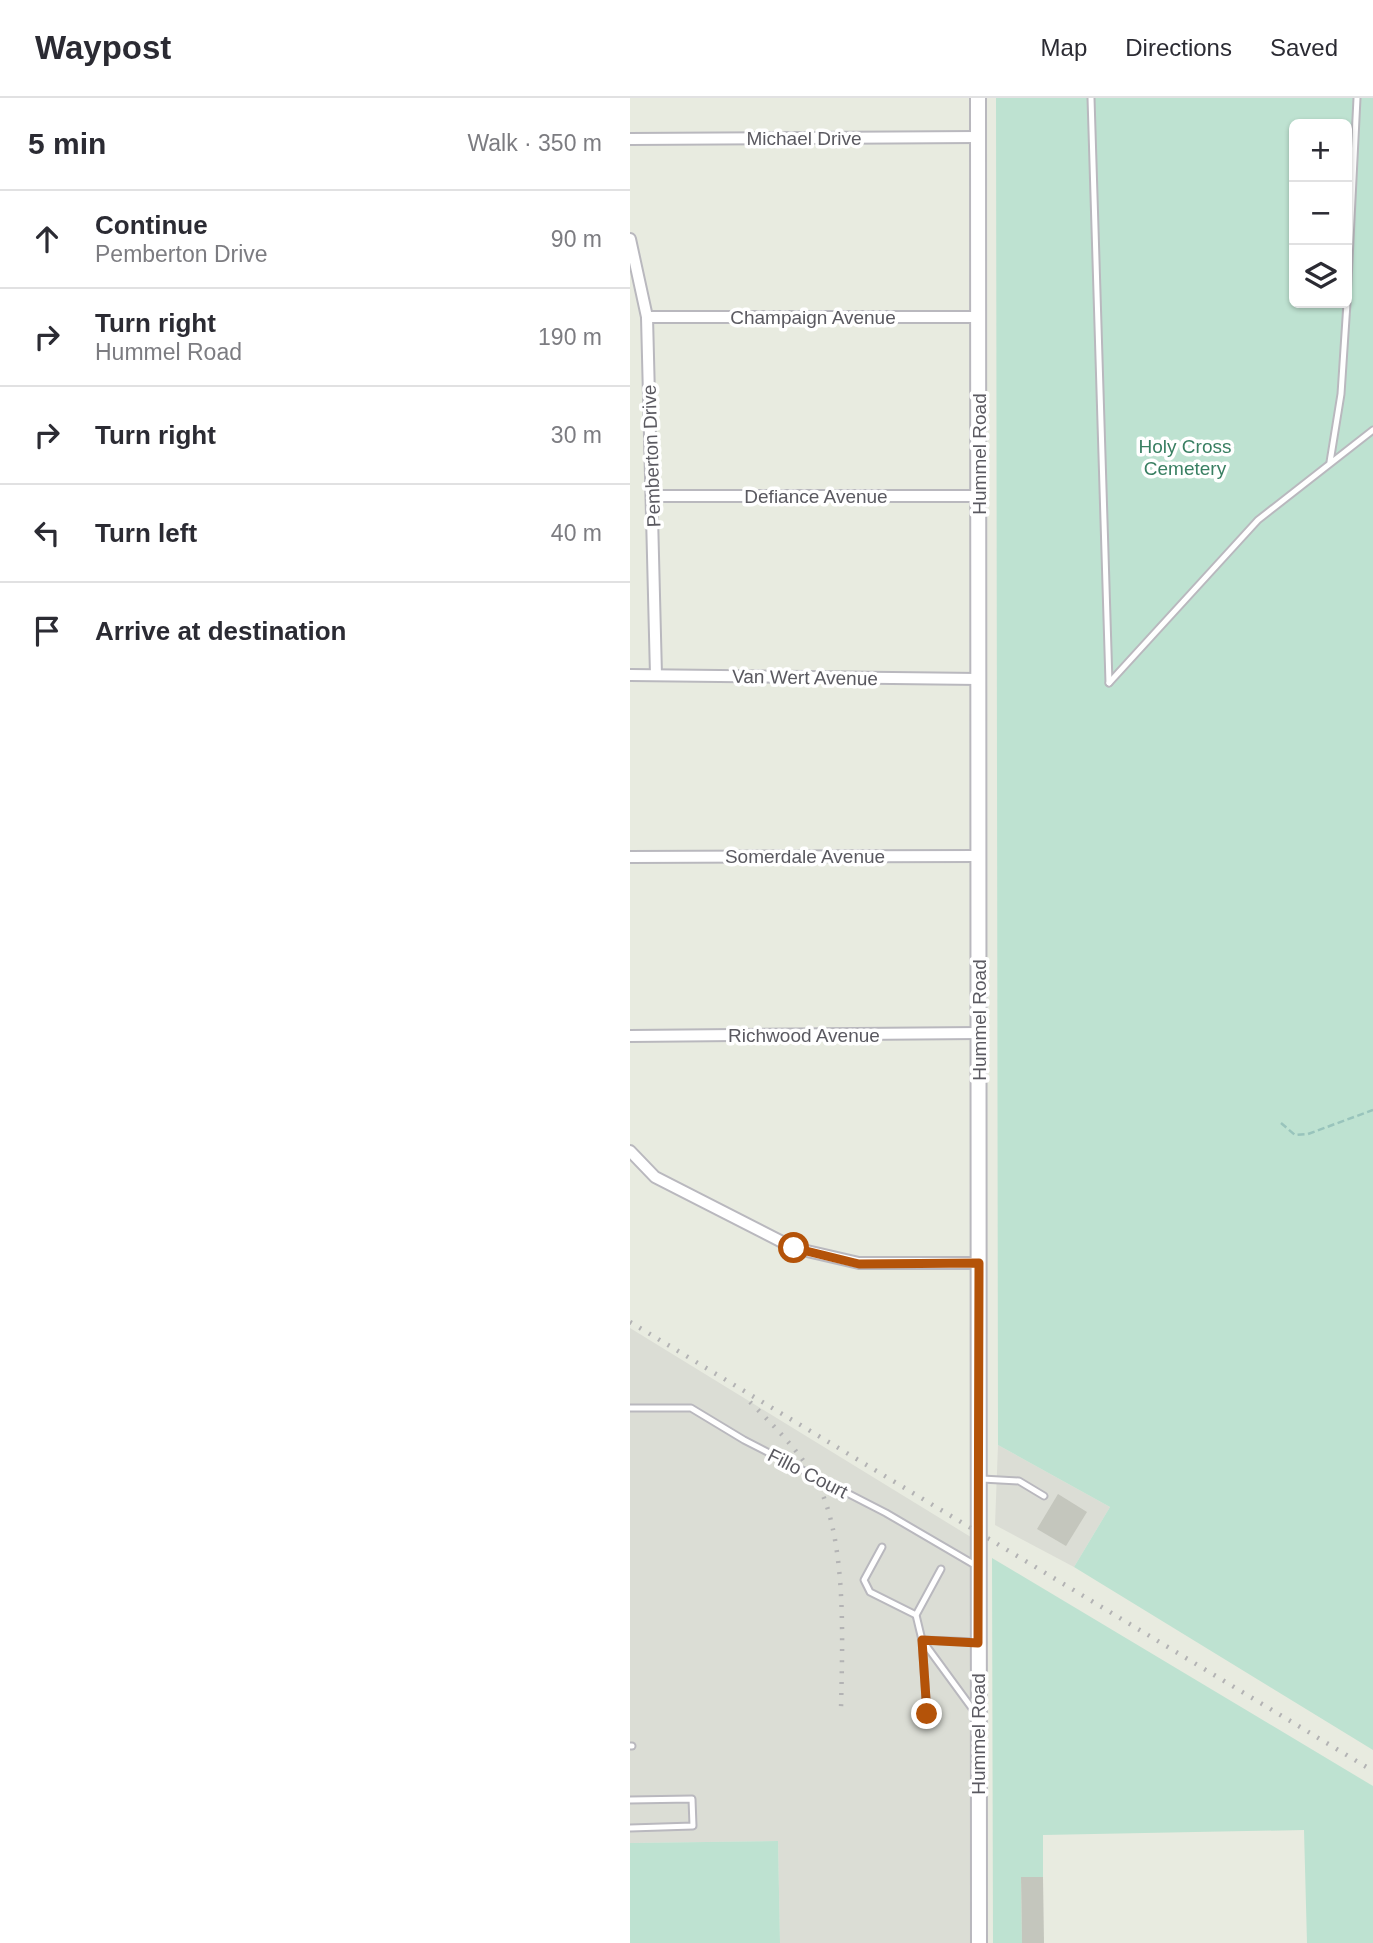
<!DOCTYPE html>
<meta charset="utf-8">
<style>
:root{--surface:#fff;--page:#f2f2f3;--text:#2b2b33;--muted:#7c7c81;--line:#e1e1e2}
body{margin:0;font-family:Arial,sans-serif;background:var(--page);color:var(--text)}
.controls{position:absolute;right:21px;top:21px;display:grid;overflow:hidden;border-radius:10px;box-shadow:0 2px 5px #0004}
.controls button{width:63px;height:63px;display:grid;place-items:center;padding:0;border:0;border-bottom:2px solid var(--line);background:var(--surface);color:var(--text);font:35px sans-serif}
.stop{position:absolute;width:21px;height:21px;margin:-16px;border:5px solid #b45309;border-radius:50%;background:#fff}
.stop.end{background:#b45309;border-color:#fff;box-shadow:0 2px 7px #0008}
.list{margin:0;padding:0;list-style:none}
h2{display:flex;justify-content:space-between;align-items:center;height:91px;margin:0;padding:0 28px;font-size:30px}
h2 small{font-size:23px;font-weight:400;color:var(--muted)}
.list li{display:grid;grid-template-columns:46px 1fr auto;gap:21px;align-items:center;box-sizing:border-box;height:98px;padding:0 28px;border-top:2px solid var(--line)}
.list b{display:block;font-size:26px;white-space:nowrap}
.list p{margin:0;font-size:23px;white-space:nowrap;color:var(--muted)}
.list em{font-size:23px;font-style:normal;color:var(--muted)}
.icon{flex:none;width:38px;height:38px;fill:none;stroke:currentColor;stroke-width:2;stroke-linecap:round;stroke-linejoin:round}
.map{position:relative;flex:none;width:743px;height:1845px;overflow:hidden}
header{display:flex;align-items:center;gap:42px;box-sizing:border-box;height:98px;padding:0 35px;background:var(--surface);border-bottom:2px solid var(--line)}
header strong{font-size:33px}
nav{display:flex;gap:38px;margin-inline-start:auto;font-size:24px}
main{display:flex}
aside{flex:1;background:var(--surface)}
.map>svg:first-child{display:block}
.industrial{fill:#dbddd5}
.green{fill:#bee2d1;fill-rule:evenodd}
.building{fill:#c4c6bd}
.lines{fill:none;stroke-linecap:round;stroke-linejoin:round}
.service-casing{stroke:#b9b8be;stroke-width:9}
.minor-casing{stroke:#b9b8be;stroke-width:14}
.tertiary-casing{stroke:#b9b8be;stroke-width:18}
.path{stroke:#99c4bc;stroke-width:2.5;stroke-dasharray:7 3.5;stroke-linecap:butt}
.service{stroke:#fff;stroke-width:5}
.minor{stroke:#fff;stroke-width:10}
.tertiary{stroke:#fff;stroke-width:14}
.rail{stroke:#b3b3b4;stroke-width:4.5;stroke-dasharray:2 9;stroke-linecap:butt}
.route{stroke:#b45309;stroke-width:9}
.labels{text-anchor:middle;stroke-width:7;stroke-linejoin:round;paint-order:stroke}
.street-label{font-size:19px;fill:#5a5960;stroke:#fff}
.park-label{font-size:19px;fill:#397f62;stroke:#fff}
</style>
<header>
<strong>Waypost</strong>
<nav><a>Map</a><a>Directions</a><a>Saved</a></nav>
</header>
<main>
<aside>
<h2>5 min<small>Walk · 350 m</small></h2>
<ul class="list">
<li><svg class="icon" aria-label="ahead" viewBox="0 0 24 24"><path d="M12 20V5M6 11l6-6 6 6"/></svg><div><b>Continue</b><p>Pemberton Drive</p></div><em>90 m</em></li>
<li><svg class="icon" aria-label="right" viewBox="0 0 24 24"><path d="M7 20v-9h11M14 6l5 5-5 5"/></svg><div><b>Turn right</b><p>Hummel Road</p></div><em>190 m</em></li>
<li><svg class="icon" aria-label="right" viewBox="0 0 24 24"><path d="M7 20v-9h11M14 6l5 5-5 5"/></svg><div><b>Turn right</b></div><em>30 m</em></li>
<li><svg class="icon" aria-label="left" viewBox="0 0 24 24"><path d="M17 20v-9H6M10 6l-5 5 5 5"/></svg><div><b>Turn left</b></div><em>40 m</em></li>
<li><svg class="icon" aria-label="arrive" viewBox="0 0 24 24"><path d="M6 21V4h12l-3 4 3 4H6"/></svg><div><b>Arrive at destination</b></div></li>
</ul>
</aside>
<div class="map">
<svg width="743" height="1845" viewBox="0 0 743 1845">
<rect width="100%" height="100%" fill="#e8ebe0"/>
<g class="industrial">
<path d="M 0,1230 L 344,1441 L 345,1845 L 150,1845 L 148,1743 L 0,1745 Z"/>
<path d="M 368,1347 L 480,1409 L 444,1469 L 365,1427 Z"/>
</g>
<g class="green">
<path d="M 366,0 L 743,0 L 743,1652 L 444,1469 L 480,1409 L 368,1347 ZM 664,26 L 717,26 L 717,205 L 664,205 Z"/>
<path d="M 362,1460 L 743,1688 L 743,1845 L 677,1845 L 674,1732 L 413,1737 L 413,1779 L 391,1780 L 392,1845 L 363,1845 Z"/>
<path d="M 148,1743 L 150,1845 L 0,1845 L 0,1745 Z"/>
</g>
<g class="building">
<path d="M 428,1396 L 457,1414 L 436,1448 L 407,1431 Z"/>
<path d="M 391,1779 L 413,1779 L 414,1845 L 392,1845 Z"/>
</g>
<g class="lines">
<defs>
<g id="service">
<path d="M 461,0 L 479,585"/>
<path d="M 717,203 L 727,0"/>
<path d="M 700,364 L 711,296 L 717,205"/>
<path d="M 479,585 L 628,422 L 743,332"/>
<path d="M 0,1310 L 61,1310 L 114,1342 L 256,1415 L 345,1467"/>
<path d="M 352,1381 L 389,1383 L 414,1398"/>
<path d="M 252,1449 L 234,1482 L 240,1494 L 286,1517"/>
<path d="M 344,1613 L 292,1542 L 348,1544"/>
<path d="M 297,1616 L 292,1542 L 286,1517 L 311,1471"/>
<path d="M 0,1648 L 2,1648"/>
<path d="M 0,1702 L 62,1701 L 63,1728 L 0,1730"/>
</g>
<g id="minor">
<path d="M 0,41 L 348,39"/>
<path d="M 0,141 L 17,219 L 26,577"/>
<path d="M 17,219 L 349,219"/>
<path d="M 23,398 L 349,398"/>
<path d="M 0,577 L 349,581"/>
<path d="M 0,759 L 350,758"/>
<path d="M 0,938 L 349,935"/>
<path d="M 0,1053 L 25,1079 L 164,1150 L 229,1165 L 349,1165"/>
</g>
<path id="tertiary" d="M 348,0 L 349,1845"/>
</defs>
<use href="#service" class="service-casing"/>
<use href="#minor" class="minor-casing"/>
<use href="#tertiary" class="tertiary-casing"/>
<path class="path" d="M 651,1025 L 665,1037 L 678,1036 L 743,1012"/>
<use href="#service" class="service"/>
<use href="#minor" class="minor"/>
<use href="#tertiary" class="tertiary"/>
<g class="rail">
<path d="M 0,1224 L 743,1673"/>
<path d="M 120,1304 C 142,1326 163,1347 180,1372 C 219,1430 212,1545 211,1613"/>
</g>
</g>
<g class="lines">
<path class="route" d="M 164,1150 L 229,1166 L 349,1165 L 348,1545 L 292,1542 L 297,1616"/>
</g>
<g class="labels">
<g class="street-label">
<text x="174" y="47">Michael Drive</text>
<text x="183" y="226">Champaign Avenue</text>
<text transform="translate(349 356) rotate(-90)" y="7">Hummel Road</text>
<text transform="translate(21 358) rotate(-92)" y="7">Pemberton Drive</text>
<text x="186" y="405">Defiance Avenue</text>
<text transform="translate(175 579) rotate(1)" y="7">Van Wert Avenue</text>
<text x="175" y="765">Somerdale Avenue</text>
<text transform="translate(349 922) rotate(-90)" y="7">Hummel Road</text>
<text x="174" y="944">Richwood Avenue</text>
<text transform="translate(178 1375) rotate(27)" y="7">Fillo Court</text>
<text transform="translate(348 1636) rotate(-90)" y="7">Hummel Road</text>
</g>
<g class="park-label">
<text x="555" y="355">Holy Cross<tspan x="555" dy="22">Cemetery</tspan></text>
</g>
</g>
</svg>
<div class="controls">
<button>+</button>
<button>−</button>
<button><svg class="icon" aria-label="layers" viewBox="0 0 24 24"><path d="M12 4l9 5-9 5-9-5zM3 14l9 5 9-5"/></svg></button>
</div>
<div class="stop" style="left:164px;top:1150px"></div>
<div class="stop end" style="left:297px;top:1616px"></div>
</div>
</main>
